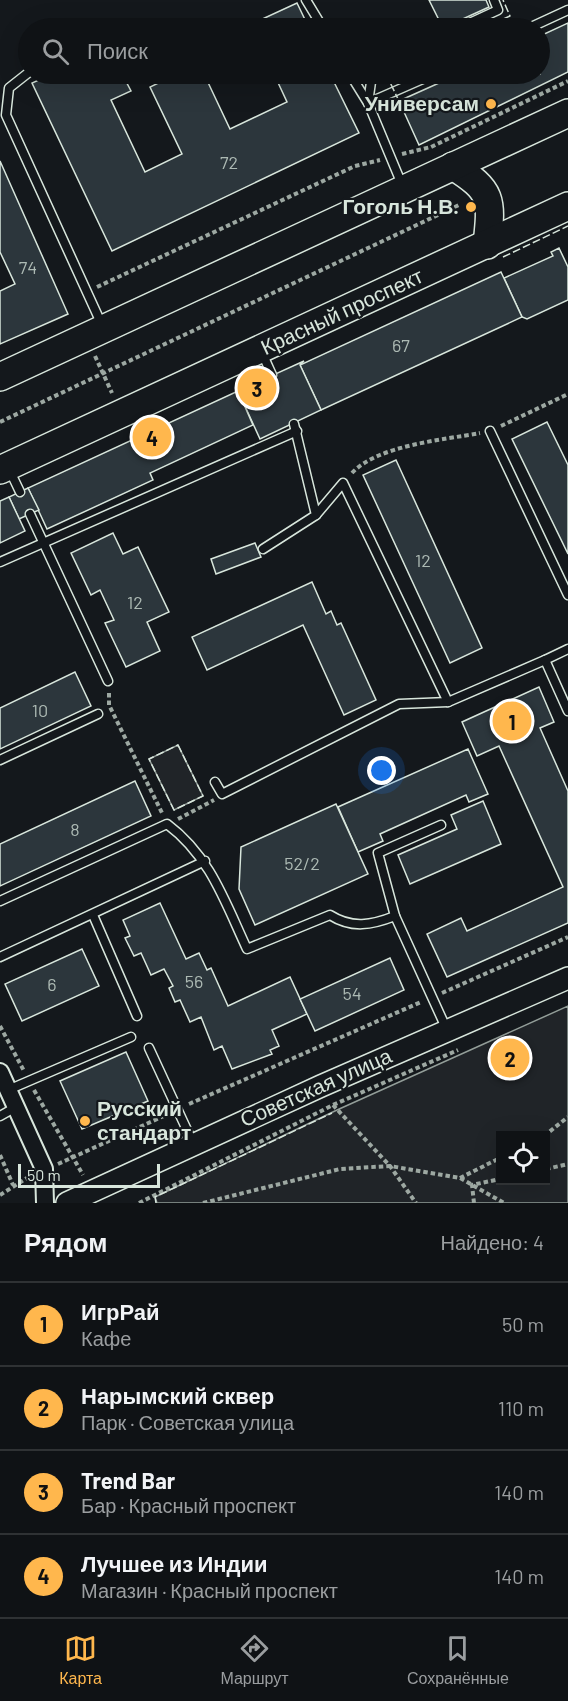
<!DOCTYPE html>
<html lang="ru">
<meta charset="utf-8">
<style>
:root{--surface:#0f1215;--page:#181b1e;--text:#f1f3f6;--muted:#9b9ea0;--line:#2f3234;--accent:#ffb74d}
body{margin:0;font-family:Barlow,sans-serif;background:var(--page);color:var(--text)}
.controls{position:absolute;right:18px;bottom:18px;display:grid;overflow:hidden;border-radius:0px;box-shadow:0 6px 24px #0002}
.controls button{width:54px;height:54px;display:grid;place-items:center;padding:0;border:0;border-bottom:2px solid var(--line);background:var(--surface);color:var(--text);font:30px sans-serif}
.scale{position:absolute;left:18px;bottom:15px;width:142px;box-sizing:border-box;padding-left:6px;border:3px solid #d8e6dc;border-top:0;font-size:16px;line-height:21px;white-space:nowrap;color:#d8e6dc;-webkit-text-stroke:4px #14181c;paint-order:stroke}
.you{position:absolute;left:382px;top:771px;width:21px;height:21px;margin:-15px;border:4px solid #fff;border-radius:50%;background:#1a73e8;box-shadow:0 0 0 9px #1a73e833}
.badge{display:grid;place-items:center;width:39px;height:39px;border-radius:50%;background:var(--accent);color:#111;font-size:20px;font-weight:700}
.pin{position:absolute;translate:-50% -50%;border:3px solid #fff;box-shadow:0 2px 6px #0006}
.list{margin:0;padding:0;list-style:none}
h2{display:flex;justify-content:space-between;align-items:center;height:78px;margin:0;padding:0 24px;font-size:26px}
h2 small{font-size:20px;font-weight:400;color:var(--muted)}
.list li{display:grid;grid-template-columns:39px 1fr auto;gap:18px;align-items:center;box-sizing:border-box;height:84px;padding:0 24px;border-top:2px solid var(--line)}
.list b{display:block;font-size:22px;white-space:nowrap}
.list p{margin:0;font-size:20px;white-space:nowrap;color:var(--muted)}
.list em{font-size:20px;font-style:normal;color:var(--muted)}
.icon{flex:none;width:33px;height:33px;fill:none;stroke:currentColor;stroke-width:2;stroke-linecap:round;stroke-linejoin:round}
.map{position:relative;flex:none;width:568px;height:1203px;overflow:hidden}
.search{position:absolute;background:var(--surface);box-shadow:0 6px 24px #0002;left:18px;right:18px;top:18px;height:66px;display:flex;align-items:center;gap:15px;box-sizing:border-box;padding:0 21px;border-radius:33px;color:var(--muted);font-size:22px}
.sheet{height:414px;background:var(--surface)}
nav{display:flex;justify-content:space-around;align-items:center;box-sizing:border-box;height:84px;border-top:2px solid var(--line);background:var(--surface);font-size:16px;color:var(--muted)}
nav a{display:grid;justify-items:center;gap:3px}
nav .on{color:var(--accent)}
.map>svg:first-child{display:block}
.green{fill:#202428;stroke:#939e99;stroke-width:1.5;fill-rule:evenodd}
.building{fill:#2c363c;stroke:#d8e6dc;stroke-width:1.5}
.lines{fill:none;stroke-linecap:round;stroke-linejoin:round}
.service-casing{stroke:#d8e6dc;stroke-width:11}
.minor-casing{stroke:#d8e6dc;stroke-width:20}
.tertiary-casing{stroke:#d8e6dc;stroke-width:24}
.primary-casing{stroke:#d8e6dc;stroke-width:30}
.path{stroke:#9da8a2;stroke-width:4;stroke-dasharray:4.5 3;stroke-linecap:butt}
.service{stroke:#14181c;stroke-width:8}
.minor{stroke:#14181c;stroke-width:16}
.tertiary{stroke:#14181c;stroke-width:21}
.primary{stroke:#14181c;stroke-width:27}
.fence{stroke:#d8e6dc;stroke-width:1.5;stroke-dasharray:8 3;stroke-linecap:butt}
.poi-dot{fill:#ffb74d;stroke:#14181c;stroke-width:2}
.labels{text-anchor:middle;stroke-width:4.5;stroke-linejoin:round;paint-order:stroke}
.number-label{font-size:18px;fill:#adbab4}
.poi-label{font-size:21px;font-weight:bold;fill:#d8e6dc;stroke:#14181c;text-anchor:end}
.street-label{font-size:21px;fill:#d8e6dc;stroke:#14181c}
</style>
<div class="map">
<svg width="568" height="1203" viewBox="0 0 568 1203">
<rect width="100%" height="100%" fill="#14181c"/>
<g class="green">
<path d="M 178,745 L 203,796 L 174,810 L 149,759 Z"/>
<path d="M 568,1006 L 568,1203 L 157,1203 L 155,1197 L 337,1110 ZM 500,1136 L 546,1136 L 546,1180 L 500,1180 Z"/>
</g>
<g class="building">
<path d="M 429,0 L 486,0 L 489,7 L 443,28 Z"/>
<path d="M 297,3 L 309,28 L 243,28 Z"/>
<path d="M 568,23 L 568,72 L 419,145 L 399,101 L 459,74 L 540,74 L 540,36 Z"/>
<path d="M 52,74 L 122,74 L 131,91 L 111,100 L 145,172 L 182,154 L 150,87 L 177,74 L 204,74 L 230,129 L 287,102 L 274,74 L 330,74 L 359,133 L 112,251 L 32,83 Z"/>
<path d="M 0,161 L 68,314 L 0,344 L 0,291 L 15,284 L 0,252 Z"/>
<path d="M 559,248 L 568,267 L 568,300 L 527,319 L 522,317 L 504,278 L 553,256 L 551,252 Z"/>
<path d="M 501,272 L 522,317 L 321,410 L 300,365 Z"/>
<path d="M 304,361 L 300,365 L 321,410 L 260,439 L 238,391 Z"/>
<path d="M 238,391 L 253,425 L 150,473 L 153,480 L 47,529 L 28,488 Z"/>
<path d="M 547,422 L 568,465 L 568,554 L 512,439 Z"/>
<path d="M 396,460 L 482,648 L 450,663 L 363,475 Z"/>
<path d="M 28,488 L 39,510 L 19,519 L 9,497 Z"/>
<path d="M 9,497 L 25,531 L 0,543 L 0,501 Z"/>
<path d="M 113,533 L 123,554 L 138,547 L 169,612 L 147,622 L 160,651 L 126,667 L 105,623 L 114,620 L 100,590 L 91,595 L 71,553 Z"/>
<path d="M 255,543 L 261,557 L 216,574 L 211,559 Z"/>
<path d="M 312,582 L 326,614 L 331,611 L 337,625 L 341,623 L 376,700 L 344,715 L 303,625 L 207,670 L 192,637 Z"/>
<path d="M 75,672 L 91,706 L 0,749 L 0,708 Z"/>
<path d="M 539,687 L 554,722 L 540,728 L 568,791 L 568,923 L 447,977 L 427,934 L 461,918 L 467,931 L 563,887 L 499,746 L 477,756 L 462,722 Z"/>
<path d="M 468,749 L 488,794 L 469,802 L 466,795 L 380,834 L 383,841 L 358,852 L 338,807 Z"/>
<path d="M 135,781 L 151,816 L 0,886 L 0,844 Z"/>
<path d="M 483,801 L 501,844 L 410,884 L 398,855 L 457,829 L 451,815 Z"/>
<path d="M 336,804 L 368,874 L 255,925 L 239,889 L 241,847 Z"/>
<path d="M 160,903 L 186,959 L 199,953 L 207,970 L 211,968 L 228,1006 L 290,977 L 307,1014 L 272,1030 L 279,1046 L 270,1050 L 272,1054 L 232,1069 L 222,1046 L 214,1050 L 201,1017 L 190,1022 L 180,1000 L 175,1002 L 169,988 L 173,986 L 164,969 L 151,975 L 141,953 L 134,956 L 125,938 L 130,936 L 123,920 Z"/>
<path d="M 82,949 L 99,986 L 22,1021 L 5,984 Z"/>
<path d="M 390,958 L 404,990 L 315,1031 L 300,999 Z"/>
<path d="M 126,1052 L 148,1101 L 82,1129 L 60,1081 Z"/>
</g>
<g class="lines">
<defs>
<g id="service">
<path d="M 306,0 L 323,28"/>
<path d="M 459,28 L 498,10 L 494,0"/>
<path d="M 529,28 L 568,10"/>
<path d="M 28,73 L 9,88 L 6,115 L 102,325"/>
<path d="M 350,74 L 368,103 L 403,187"/>
<path d="M 376,74 L 371,82 L 368,103 L 434,74"/>
<path d="M 262,353 L 272,375"/>
<path d="M 490,431 L 568,595"/>
<path d="M 9,469 L 20,492"/>
<path d="M 30,514 L 108,681"/>
<path d="M 316,515 L 343,483 L 448,702 L 545,660 L 568,711"/>
<path d="M 263,549 L 316,515 L 294,424"/>
<path d="M 0,562 L 297,431"/>
<path d="M 545,660 L 568,649"/>
<path d="M 0,760 L 98,714"/>
<path d="M 215,782 L 222,794 L 399,704 L 448,702"/>
<path d="M 0,901 L 167,824 C 210,856 225,902 247,949 L 330,915 C 352,929 372,925 395,916 L 447,1030"/>
<path d="M 93,915 L 137,1016"/>
<path d="M 395,916 L 378,853 L 441,825"/>
<path d="M 0,957 L 205,861"/>
<path d="M 149,1048 L 193,1143"/>
<path d="M 8,1090 L 131,1037"/>
<path d="M 0,1116 L 16,1107"/>
</g>
<path id="minor" d="M 0,1072 L 44,1169 L 45,1203"/>
<path id="tertiary" d="M 67,1203 L 321,1086 L 568,978"/>
<g id="primary">
<path d="M 453,166 C 493,191 492,199 487,245"/>
<path d="M 0,377 L 568,113"/>
<path d="M 0,470 L 568,206"/>
</g>
</defs>
<use href="#service" class="service-casing"/>
<use href="#minor" class="minor-casing"/>
<use href="#tertiary" class="tertiary-casing"/>
<use href="#primary" class="primary-casing"/>
<g class="path">
<path d="M 402,154 L 431,147 L 568,81"/>
<path d="M 97,287 L 355,166 L 380,160"/>
<path d="M 95,356 L 112,393"/>
<path d="M 0,422 L 459,205"/>
<path d="M 501,426 L 568,394"/>
<path d="M 352,473 C 378,445 443,440 480,433"/>
<path d="M 109,693 L 109,705 L 163,815"/>
<path d="M 178,819 L 214,800"/>
<path d="M 442,993 L 568,937"/>
<path d="M 0,1026 L 24,1071"/>
<path d="M 34,1090 L 83,1175"/>
<path d="M 189,1104 L 421,1002"/>
<path d="M 333,1105 L 390,1166 L 416,1203"/>
<path d="M 544,1136 L 568,1117"/>
<path d="M 0,1155 L 13,1185"/>
<path d="M 58,1164 L 166,1115"/>
<path d="M 546,1169 L 568,1164"/>
<path d="M 460,1178 L 500,1158"/>
<path d="M 0,1195 L 27,1178"/>
<path d="M 139,1203 L 333,1105 L 458,1050"/>
<path d="M 203,1203 L 340,1169 L 390,1166 L 460,1178 L 504,1203"/>
<path d="M 474,1203 L 472,1185 L 500,1179"/>
</g>
<use href="#service" class="service"/>
<use href="#minor" class="minor"/>
<use href="#tertiary" class="tertiary"/>
<use href="#primary" class="primary"/>
<g class="fence">
<path d="M 484,28 L 510,16 L 503,0"/>
<path d="M 386,74 L 399,101"/>
<path d="M 503,257 L 568,226"/>
<path d="M 178,745 L 203,796 L 174,810 L 149,759 Z"/>
<path d="M 156,1203 L 155,1197 L 332,1113"/>
</g>
</g>
<g class="poi-dot">
<circle cx="491" cy="104" r="6"/>
<circle cx="471" cy="207" r="6"/>
<circle cx="85" cy="1121" r="6"/>
</g>
<g class="labels">
<g class="number-label">
<text x="229" y="169">72</text>
<text x="28" y="274">74</text>
<text x="401" y="352">67</text>
<text x="423" y="567">12</text>
<text x="135" y="609">12</text>
<text x="40" y="717">10</text>
<text x="75" y="836">8</text>
<text x="302" y="870">52/2</text>
<text x="194" y="988">56</text>
<text x="52" y="991">6</text>
<text x="352" y="1000">54</text>
</g>
<g class="poi-label">
<text x="479" y="111">Универсам</text>
<text x="459" y="214">Гоголь Н.В.</text>
<text x="97" y="1116" text-anchor="start">Русский<tspan x="97" dy="24">стандарт</tspan></text>
</g>
<g class="street-label">
<text transform="translate(342 312) rotate(-25)" y="7">Красный проспект</text>
<text transform="translate(316 1088) rotate(-24)" y="7">Советская улица</text>
</g>
</g>
</svg>
<div class="controls">
<button><svg class="icon" aria-label="locate" viewBox="0 0 24 24"><circle cx="12" cy="12" r="6"/><path d="M12 2v4M12 18v4M2 12h4M18 12h4"/></svg></button>
</div>
<div class="scale">50 m</div>
<div class="you"></div>
<div class="pin badge" style="left:512px;top:721px">1</div>
<div class="pin badge" style="left:510px;top:1058px">2</div>
<div class="pin badge" style="left:257px;top:388px">3</div>
<div class="pin badge" style="left:152px;top:437px">4</div>
<div class="search"><svg class="icon" aria-label="search" viewBox="0 0 24 24"><circle cx="10" cy="10" r="6"/><path d="M15 15l6 6"/></svg>Поиск</div>
</div>
<section class="sheet">
<h2>Рядом<small>Найдено: 4</small></h2>
<ul class="list">
<li><span class="badge">1</span><div><b>ИгрРай</b><p>Кафе</p></div><em>50 m</em></li>
<li><span class="badge">2</span><div><b>Нарымский сквер</b><p>Парк · Советская улица</p></div><em>110 m</em></li>
<li><span class="badge">3</span><div><b>Trend Bar</b><p>Бар · Красный проспект</p></div><em>140 m</em></li>
<li><span class="badge">4</span><div><b>Лучшее из Индии</b><p>Магазин · Красный проспект</p></div><em>140 m</em></li>
</ul>
</section>
<nav>
<a class="on"><svg class="icon" aria-label="map" viewBox="0 0 24 24"><path d="M3 6l6-2 6 2 6-2v14l-6 2-6-2-6 2zM9 4v14M15 6v14"/></svg>Карта</a>
<a><svg class="icon" aria-label="directions" viewBox="0 0 24 24"><path d="M12 3l9 9-9 9-9-9zM9 14v-3h6M13 9l2 2-2 2"/></svg>Маршрут</a>
<a><svg class="icon" aria-label="saved" viewBox="0 0 24 24"><path d="M7 4h10v16l-5-4-5 4z"/></svg>Сохранённые</a>
</nav>
